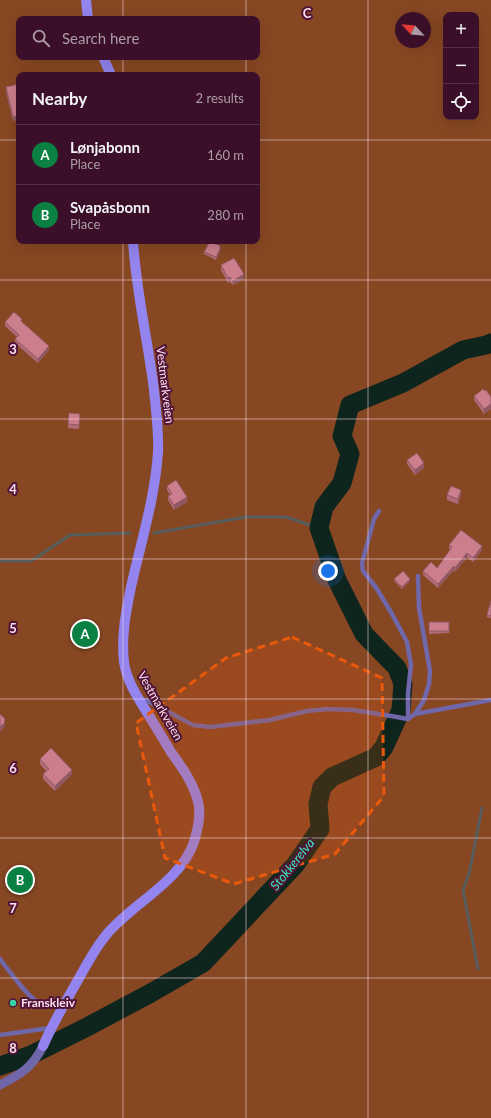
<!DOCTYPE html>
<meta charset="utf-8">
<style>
:root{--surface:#3b0f29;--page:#421831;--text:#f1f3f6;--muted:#ac9ca8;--line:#542f46;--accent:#0b8043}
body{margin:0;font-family:Lato,sans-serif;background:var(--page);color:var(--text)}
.controls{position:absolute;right:12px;top:12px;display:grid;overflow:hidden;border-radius:8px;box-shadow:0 4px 16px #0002}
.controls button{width:36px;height:36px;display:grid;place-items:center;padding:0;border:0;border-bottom:1px solid var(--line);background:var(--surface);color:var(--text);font:20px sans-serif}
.compass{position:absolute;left:395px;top:12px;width:36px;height:36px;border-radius:50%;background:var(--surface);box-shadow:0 4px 16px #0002;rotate:296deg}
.you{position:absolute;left:328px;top:571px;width:14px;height:14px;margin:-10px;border:3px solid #fff;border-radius:50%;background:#1a73e8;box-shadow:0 0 0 6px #1a73e833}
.badge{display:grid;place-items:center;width:26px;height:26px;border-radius:50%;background:var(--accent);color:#fff;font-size:13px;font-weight:700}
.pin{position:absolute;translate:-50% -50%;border:2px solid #fff;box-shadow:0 1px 4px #0006}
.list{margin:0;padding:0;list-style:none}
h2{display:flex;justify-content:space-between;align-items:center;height:52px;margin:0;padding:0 16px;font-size:17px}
h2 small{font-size:13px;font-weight:400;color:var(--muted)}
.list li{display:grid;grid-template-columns:26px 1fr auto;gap:12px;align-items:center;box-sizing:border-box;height:60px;padding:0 16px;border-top:1px solid var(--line)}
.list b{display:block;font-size:15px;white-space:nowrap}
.list p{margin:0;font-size:13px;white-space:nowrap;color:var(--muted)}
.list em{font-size:13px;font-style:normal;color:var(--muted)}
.icon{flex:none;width:22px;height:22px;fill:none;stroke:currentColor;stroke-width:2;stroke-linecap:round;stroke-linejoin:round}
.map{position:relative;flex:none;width:491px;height:1118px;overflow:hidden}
.search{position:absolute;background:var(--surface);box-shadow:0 4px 16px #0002;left:16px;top:16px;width:244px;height:44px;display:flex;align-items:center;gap:10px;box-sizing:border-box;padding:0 14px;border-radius:8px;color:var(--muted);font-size:15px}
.panel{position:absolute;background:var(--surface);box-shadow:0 4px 16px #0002;left:16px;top:72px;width:244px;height:172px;border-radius:8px}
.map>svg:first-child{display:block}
.forest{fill:#874723;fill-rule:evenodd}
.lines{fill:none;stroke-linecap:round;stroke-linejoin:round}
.stream{stroke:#565d5b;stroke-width:3}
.river{stroke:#0e251d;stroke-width:19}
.lane{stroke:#6f67a9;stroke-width:4.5}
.street{stroke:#6f67a9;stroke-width:9}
.secondary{stroke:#9384ef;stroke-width:10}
.wall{fill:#af6c78}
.shaded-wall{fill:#8f5862}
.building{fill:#cc7e8c;stroke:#8f5862}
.marked{fill:#e8590c;fill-opacity:0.2;stroke:#e8590c;stroke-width:3;stroke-dasharray:8 5;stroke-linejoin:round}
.grid{fill:none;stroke:#fedfed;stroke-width:1;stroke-opacity:0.55}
.poi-dot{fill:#38d4a6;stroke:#4f1437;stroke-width:1.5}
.labels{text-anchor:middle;stroke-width:4;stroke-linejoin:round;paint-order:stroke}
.street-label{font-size:12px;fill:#fedfed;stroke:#4f1437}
.poi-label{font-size:12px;font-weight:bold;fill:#fedfed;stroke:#4f1437;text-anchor:start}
.water-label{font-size:13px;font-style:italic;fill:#3aeab6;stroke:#4f1437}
.grid-label{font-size:13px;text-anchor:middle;font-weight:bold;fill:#fedfed;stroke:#4f1437;stroke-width:4;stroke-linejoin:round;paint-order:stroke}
</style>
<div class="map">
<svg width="491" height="1118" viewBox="0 0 491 1118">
<rect width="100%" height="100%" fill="#4f1437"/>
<path class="forest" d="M 0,0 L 491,0 L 491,1118 L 0,1118 ZM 446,15 L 476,15 L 476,117 L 446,117 ZM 401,18 L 425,18 L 425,42 L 401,42 ZM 19,19 L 257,19 L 257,57 L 19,57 ZM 19,75 L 257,75 L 257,241 L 19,241 Z"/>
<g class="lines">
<g class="stream">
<path d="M 154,533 L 246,517 L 286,517 L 319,528"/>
<path d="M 0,561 L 31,561 L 70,535 L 130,533"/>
<path d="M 478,969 L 463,890 L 469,874 L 482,808"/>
</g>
<path class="river" d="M 0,1066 L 31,1055 L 87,1027 L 149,994 L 203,963 L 295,865 L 320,829 L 318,804 L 322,787 L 332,777 L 376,757 L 384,747 L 401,710 L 403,684 L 397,668 L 364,634 L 337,580 L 319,528 L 324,507 L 342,483 L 350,454 L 342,436 L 350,405 L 403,383 L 463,350 L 486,345 L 491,343"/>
<g class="lane">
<path d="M 379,511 L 374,519 L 362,563 L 363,571 L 377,589 L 392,614 L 407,642 L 411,665 L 408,693 L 408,719"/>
<path d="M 141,700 L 146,700 L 193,725 L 210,727 L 270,720 L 307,711 L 327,709 L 353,710 L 391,716 L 408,719 L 415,714 L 491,700"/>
<path d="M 415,714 L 424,700 L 429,684 L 430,671 L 419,608 L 418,576"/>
<path d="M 0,959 C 10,972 25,994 38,1002 C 45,1006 55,1005 63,1005"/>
<path d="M 0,1035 L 50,1028"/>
</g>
<path class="street" d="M 0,1085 C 21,1074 32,1068 43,1046"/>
<g class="secondary">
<path d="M 86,0 L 88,19"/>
<path d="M 103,57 L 111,75"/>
<path d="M 43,1046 C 53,1023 66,1001 78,980 C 87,964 95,948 107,934 C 132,904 181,881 194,842 C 198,828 202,812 197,798 C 192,781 181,766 171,752 C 162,737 153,722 143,706 C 135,693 126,678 124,662 C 121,637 126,611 131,587 C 141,542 155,498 158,452 C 159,432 156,411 154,390 C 148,341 136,291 133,241"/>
</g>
</g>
<g class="wall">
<path d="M 19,84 L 13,121 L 6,92 L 6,87 Z"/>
<path d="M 220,251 L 216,260 L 204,254 L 204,252 Z"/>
<path d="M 221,265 L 244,279 L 233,285 L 230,282 L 228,283 L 221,270 Z"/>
<path d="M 5,322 L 22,322 L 49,350 L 38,363 L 15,343 L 15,339 L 17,337 L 5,326 Z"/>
<path d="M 474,396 L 491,397 L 491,409 L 484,414 L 474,400 Z"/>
<path d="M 80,418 L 79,429 L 68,428 L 68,424 Z"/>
<path d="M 407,460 L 424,468 L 415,475 L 407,464 Z"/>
<path d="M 167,486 L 187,502 L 174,510 L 168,500 L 168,496 L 170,495 L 167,490 Z"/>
<path d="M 461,494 L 458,504 L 447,500 L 447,495 Z"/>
<path d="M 449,545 L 482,550 L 473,562 L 467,557 L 455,572 L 454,570 L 438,588 L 423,575 L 423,571 L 437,568 L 450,550 L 449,549 Z"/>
<path d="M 394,579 L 410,581 L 402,589 L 394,581 Z"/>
<path d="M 491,601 L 491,618 L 487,617 L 487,615 Z"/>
<path d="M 429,622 L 449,622 L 449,633 L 429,634 Z"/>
<path d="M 40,759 L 72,774 L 55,791 L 43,779 L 43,774 L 46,771 L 40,764 Z"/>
</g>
<g class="shaded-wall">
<path d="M 19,115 L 19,120 L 13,121 L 13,117 Z"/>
<path d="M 220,249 L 220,251 L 216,260 L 216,257 Z"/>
<path d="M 244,274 L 244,279 L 233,285 L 233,281 Z"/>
<path d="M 230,277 L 230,282 L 228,283 L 228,278 Z"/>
<path d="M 49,346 L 49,350 L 38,363 L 38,359 Z"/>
<path d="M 491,404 L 491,409 L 484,414 L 484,409 Z"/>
<path d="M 424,463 L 424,468 L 415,475 L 415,470 Z"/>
<path d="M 461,490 L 461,494 L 458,504 L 458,499 Z"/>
<path d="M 187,497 L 187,502 L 174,510 L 174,505 Z"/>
<path d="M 482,546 L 482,550 L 473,562 L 473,558 Z"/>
<path d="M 467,553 L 467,557 L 455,572 L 455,568 Z"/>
<path d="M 454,566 L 454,570 L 438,588 L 438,584 Z"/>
<path d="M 410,579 L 410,581 L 402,589 L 402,587 Z"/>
<path d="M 5,719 L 5,726 L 0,732 L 0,727 Z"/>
<path d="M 72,770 L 72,774 L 55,791 L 55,786 Z"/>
</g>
<g class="building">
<path d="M 19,84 L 19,115 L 13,117 L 6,87 Z"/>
<path d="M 210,241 L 220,246 L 220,249 L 216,257 L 204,252 Z"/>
<path d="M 234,258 L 244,274 L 233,281 L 230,277 L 228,278 L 221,265 Z"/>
<path d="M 14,312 L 22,319 L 21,321 L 49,346 L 38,359 L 15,339 L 19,335 L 5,322 Z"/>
<path d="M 483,389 L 485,391 L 486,390 L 491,397 L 491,404 L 484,409 L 474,396 Z"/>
<path d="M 69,413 L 80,414 L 79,425 L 68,424 Z"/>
<path d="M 417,453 L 424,463 L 415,470 L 407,460 Z"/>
<path d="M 176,480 L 187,497 L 174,505 L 168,496 L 172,494 L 167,486 Z"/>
<path d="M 451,486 L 461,490 L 458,499 L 447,495 Z"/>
<path d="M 461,530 L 482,546 L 473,558 L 467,553 L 455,568 L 454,566 L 438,584 L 423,571 L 431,562 L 437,568 L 452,547 L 449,545 Z"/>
<path d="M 403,571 L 410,579 L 402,587 L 394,579 Z"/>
<path d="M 491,601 L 491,616 L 487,615 Z"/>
<rect x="429" y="622" width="20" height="9"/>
<path d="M 0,714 L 5,719 L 4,721 L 5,722 L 0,727 Z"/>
<path d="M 51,748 L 72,770 L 55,786 L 43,774 L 49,769 L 40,759 Z"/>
</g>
<path class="marked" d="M 292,637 L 382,678 L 384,796 L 335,854 L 234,884 L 165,858 L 136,723 L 226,658 Z"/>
<path class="grid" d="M 123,0 L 123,19M 246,0 L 246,19M 368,0 L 368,1118M 123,57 L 123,75M 246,57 L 246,75M 0,140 L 19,140M 257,140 L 491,140M 123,241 L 123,1118M 246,241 L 246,1118M 0,280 L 491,280M 0,419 L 491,419M 0,559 L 491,559M 0,699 L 491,699M 0,838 L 491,838M 0,978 L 491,978"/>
<circle class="poi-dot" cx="13" cy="1003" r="4"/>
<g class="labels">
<g class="street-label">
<text transform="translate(165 385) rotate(83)" y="4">Vestmarkveien</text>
<text transform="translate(160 706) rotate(60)" y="4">Vestmarkveien</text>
</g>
<g class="poi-label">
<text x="21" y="1007">Franskleiv</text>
</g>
<g class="water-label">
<text transform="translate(292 864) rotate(-51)" y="5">Stokkerelva</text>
</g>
</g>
<g class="grid-label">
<text x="307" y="18">C</text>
<text x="13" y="354">3</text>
<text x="13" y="494">4</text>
<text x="13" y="633">5</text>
<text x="13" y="773">6</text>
<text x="13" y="913">7</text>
<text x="13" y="1053">8</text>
</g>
</svg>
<div class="controls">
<button>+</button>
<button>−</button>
<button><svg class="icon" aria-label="locate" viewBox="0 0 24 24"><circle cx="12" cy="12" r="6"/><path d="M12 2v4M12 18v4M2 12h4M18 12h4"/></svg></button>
</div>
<svg class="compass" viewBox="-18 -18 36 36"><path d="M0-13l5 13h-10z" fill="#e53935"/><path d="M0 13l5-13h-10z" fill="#ac9ca8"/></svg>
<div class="you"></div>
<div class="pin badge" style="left:85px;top:634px">A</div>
<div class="pin badge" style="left:20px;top:880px">B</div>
<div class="search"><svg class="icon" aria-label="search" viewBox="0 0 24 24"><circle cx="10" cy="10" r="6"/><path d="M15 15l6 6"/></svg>Search here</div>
<section class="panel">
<h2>Nearby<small>2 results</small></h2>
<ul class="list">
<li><span class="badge">A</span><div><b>Lønjabonn</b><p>Place</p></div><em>160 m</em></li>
<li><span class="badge">B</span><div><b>Svapåsbonn</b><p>Place</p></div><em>280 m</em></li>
</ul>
</section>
</div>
